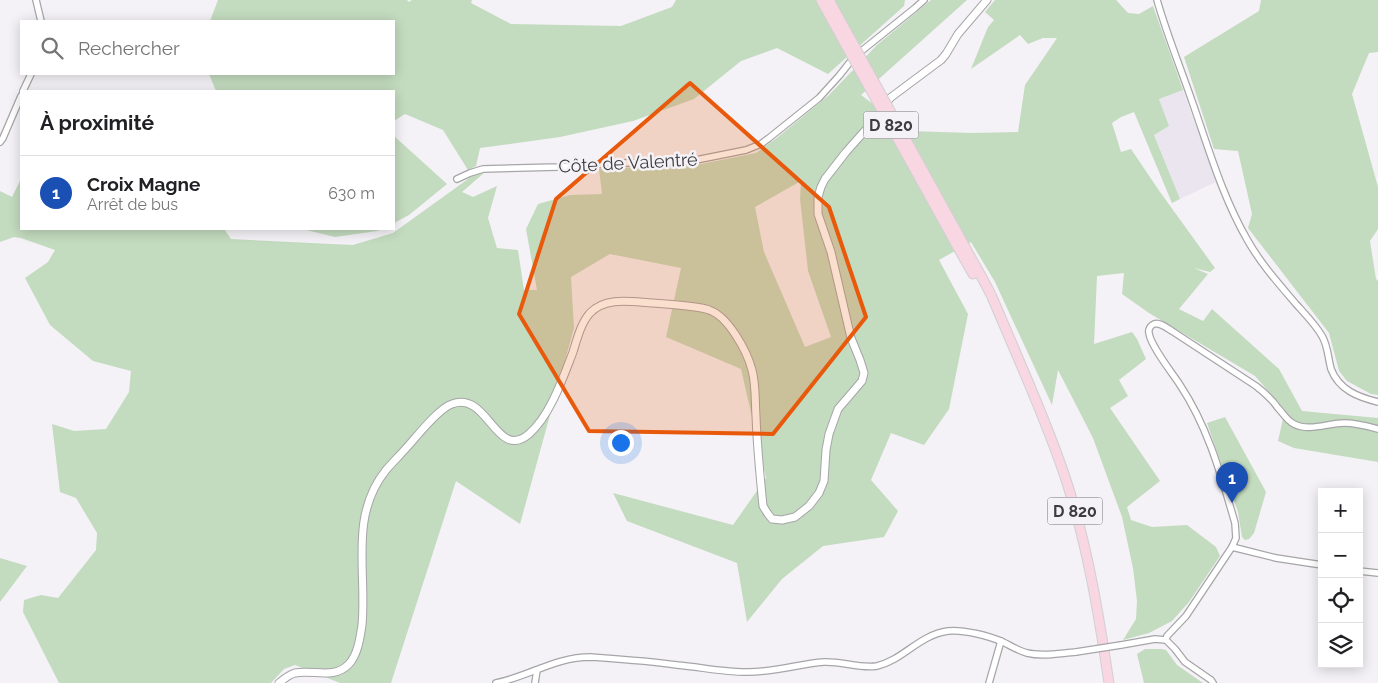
<!DOCTYPE html>
<html lang="fr">
<meta charset="utf-8">
<style>
:root{--surface:#fff;--page:#f6f6f6;--text:#202124;--muted:#757577;--line:#e0e0e0;--accent:#db2777}
body{margin:0;font-family:Raleway,sans-serif;background:var(--page);color:var(--text)}
.controls{position:absolute;right:15px;bottom:15px;display:grid;overflow:hidden;border-radius:0px;box-shadow:0 2px 12px #0003}
.controls button{width:45px;height:45px;display:grid;place-items:center;padding:0;border:0;border-bottom:1px solid var(--line);background:var(--surface);color:var(--text);font:25px sans-serif}
.you{position:absolute;left:620px;top:442px;width:18px;height:18px;margin:-12px;border:4px solid #fff;border-radius:50%;background:#1a73e8;box-shadow:0 0 0 8px #1a73e833}
.badge{display:grid;place-items:center;width:32px;height:32px;border-radius:50%;background:var(--accent);color:#fff;font-size:16px;font-weight:700}
.pin{position:absolute;translate:-50% -41px;filter:drop-shadow(0 1px 2px #0008)}
.pin::after{content:'';position:absolute;top:26px;width:18px;height:15px;background:inherit;clip-path:polygon(0 0,100% 0,50% 100%)}
.list{margin:0;padding:0;list-style:none}
h2{display:flex;justify-content:space-between;align-items:center;height:65px;margin:0;padding:0 20px;font-size:21px}
h2 small{font-size:16px;font-weight:400;color:var(--muted)}
.list li{display:grid;grid-template-columns:32px 1fr auto;gap:15px;align-items:center;box-sizing:border-box;height:75px;padding:0 20px;border-top:1px solid var(--line)}
.list b{display:block;font-size:19px;white-space:nowrap}
.list p{margin:0;font-size:16px;white-space:nowrap;color:var(--muted)}
.list em{font-size:16px;font-style:normal;color:var(--muted)}
.icon{flex:none;width:28px;height:28px;fill:none;stroke:currentColor;stroke-width:2;stroke-linecap:round;stroke-linejoin:round}
.map{position:relative;flex:none;width:1378px;height:683px;overflow:hidden}
.search{position:absolute;background:var(--surface);box-shadow:0 2px 12px #0003;left:20px;top:20px;width:375px;height:55px;display:flex;align-items:center;gap:12px;box-sizing:border-box;padding:0 18px;border-radius:0px;color:var(--muted);font-size:19px}
.panel{position:absolute;background:var(--surface);box-shadow:0 2px 12px #0003;left:20px;top:90px;width:375px;height:140px;border-radius:0px}
.map>svg:first-child{display:block}
.built{fill:#eae5ef}
.green{fill:#c3dbbf;fill-rule:evenodd}
.lines{fill:none;stroke-linecap:round;stroke-linejoin:round}
.minor-casing{stroke:#a6a5a8;stroke-width:8}
.tertiary-casing{stroke:#a6a5a8;stroke-width:9}
.primary-casing{stroke:#d0d0d1;stroke-width:11}
.minor{stroke:#fff;stroke-width:5.5}
.tertiary{stroke:#fff;stroke-width:7}
.primary{stroke:#f8d6e2;stroke-width:9}
.minor-bridge-casing{stroke:#a6a5a8;stroke-width:8;stroke-linecap:butt}
.primary-bridge-casing{stroke:#d0d0d1;stroke-width:11;stroke-linecap:butt}
.minor-bridge{stroke:#fff;stroke-width:5.5}
.primary-bridge{stroke:#f8d6e2;stroke-width:9}
.marked{fill:#e8590c;fill-opacity:0.2;stroke:#e8590c;stroke-width:4;stroke-linejoin:round}
.labels{text-anchor:middle;stroke-width:5;stroke-linejoin:round;paint-order:stroke}
.shield{fill:#f4f2f6;stroke:#747375;stroke-width:1}
.shield-label{font-size:16px;font-weight:bold;fill:#3d3c3e}
.street-label{font-size:18px;fill:#3d3c3e;stroke:#f4f2f6}
</style>
<div class="map">
<svg width="1378" height="683" viewBox="0 0 1378 683">
<rect width="100%" height="100%" fill="#f4f2f6"/>
<path class="built" d="M 1183,90 L 1216,182 L 1180,199 L 1154,134 L 1169,126 L 1159,99 Z"/>
<g class="green">
<path d="M 218,0 L 407,0 L 409,2 L 412,0 L 472,0 L 471,3 L 511,24 L 621,26 L 672,7 L 676,0 L 905,0 L 904,6 L 828,74 L 777,48 L 741,61 L 694,99 L 633,121 L 560,137 L 480,148 L 476,166 L 468,170 L 443,130 L 405,114 L 394,121 L 394,91 L 216,91 L 209,74 L 394,74 L 394,21 L 210,21 Z"/>
<path d="M 931,0 L 967,0 L 861,95 L 909,131 L 972,133 L 1018,132 L 1025,85 L 1057,38 L 1043,38 L 1028,44 L 1020,35 L 971,69 L 988,27 L 994,20 L 985,12 L 995,0 L 1116,0 L 1128,13 L 1139,14 L 1153,6 L 1183,90 L 1159,99 L 1169,126 L 1154,135 L 1180,199 L 1172,203 L 1134,112 L 1121,117 L 1112,123 L 1121,152 L 1131,149 L 1160,192 L 1215,268 L 1210,272 L 1194,268 L 1208,274 L 1179,309 L 1203,321 L 1212,309 L 1279,369 L 1302,411 L 1378,418 L 1378,462 L 1294,448 L 1278,441 L 1285,410 L 1255,376 L 1149,313 L 1122,294 L 1124,273 L 1097,276 L 1094,344 L 1132,332 L 1137,339 L 1146,359 L 1119,380 L 1128,396 L 1110,408 L 1160,481 L 1127,507 L 1131,520 L 1152,527 L 1187,525 L 1216,547 L 1220,556 L 1189,602 L 1172,621 L 1149,633 L 1123,640 L 1136,619 L 1137,601 L 1133,568 L 1122,517 L 1093,438 L 1058,370 L 1052,405 L 995,282 L 971,242 L 939,260 L 968,314 L 949,409 L 924,445 L 891,433 L 871,480 L 898,511 L 884,537 L 823,546 L 782,579 L 747,622 L 737,563 L 627,521 L 613,493 L 733,525 L 766,478 L 741,369 L 666,337 L 681,268 L 610,254 L 571,277 L 574,328 L 520,524 L 456,481 L 391,683 L 340,683 L 295,665 L 284,669 L 271,683 L 59,683 L 23,612 L 24,600 L 41,595 L 58,598 L 96,550 L 97,533 L 76,498 L 60,492 L 52,424 L 74,431 L 106,429 L 129,392 L 131,371 L 93,361 L 50,325 L 25,278 L 48,262 L 55,250 L 21,238 L 14,237 L 0,242 L 0,191 L 12,197 L 21,179 L 21,229 L 224,229 L 231,239 L 353,245 L 393,233 L 475,174 L 484,173 L 462,192 L 473,197 L 497,186 L 488,218 L 497,248 L 518,250 L 524,290 L 537,290 L 526,229 L 538,204 L 570,195 L 602,194 L 599,169 L 701,164 L 756,153 L 778,137 L 829,95 L 877,45 ZM 801,181 L 800,199 L 808,271 L 831,337 L 805,347 L 764,252 L 755,207 Z"/>
<path d="M 1261,0 L 1378,0 L 1378,52 L 1369,53 L 1352,94 L 1378,187 L 1378,229 L 1370,241 L 1376,279 L 1378,281 L 1378,395 L 1371,394 L 1347,381 L 1339,371 L 1329,333 L 1248,228 L 1252,214 L 1238,151 L 1214,149 L 1184,57 L 1259,11 Z"/>
<path d="M 394,136 L 447,184 L 409,215 L 394,223 Z"/>
<path d="M 302,229 L 382,229 L 377,231 L 335,237 Z"/>
<path d="M 1225,417 L 1266,492 L 1254,533 L 1249,539 L 1245,540 L 1242,537 L 1238,512 L 1207,423 Z"/>
<path d="M 0,558 L 27,566 L 0,602 Z"/>
<path d="M 1145,649 L 1161,649 L 1166,650 L 1177,665 L 1203,683 L 1144,683 L 1137,654 Z"/>
</g>
<g class="lines">
<defs>
<g id="minor">
<path d="M 36,0 L 41,21"/>
<path d="M 1157,0 C 1167,35 1181,69 1193,104 C 1209,150 1223,198 1248,241 C 1261,264 1279,284 1296,304 C 1305,314 1315,324 1322,336 C 1328,346 1328,358 1331,369 C 1339,390 1358,397 1378,402"/>
<path d="M 23,91 L 31,74"/>
<path d="M 0,142 L 3,138 L 21,96"/>
<path d="M 457,179 L 470,173 L 483,169 L 558,167 L 623,163 L 686,162 L 746,150 L 761,144 L 769,138 L 819,98 L 839,76 L 854,57 L 915,8 L 924,0"/>
<path d="M 1232,547 L 1276,558 L 1322,565"/>
<path d="M 1359,571 L 1378,573"/>
<path d="M 1166,640 L 1167,636 L 1186,616 L 1232,547 L 1236,538 L 1235,523 C 1221,475 1208,427 1180,385 C 1173,374 1150,345 1149,333 C 1148,329 1151,325 1154,324 C 1160,322 1167,328 1172,331 L 1256,386 C 1265,393 1272,399 1278,408 C 1284,414 1286,420 1294,424 C 1309,432 1328,423 1344,423 C 1356,423 1367,426 1378,429"/>
<path d="M 1121,645 L 1155,639 L 1166,640 L 1175,649 L 1185,662 L 1211,680 L 1213,683"/>
<path d="M 496,683 C 530,676 555,657 591,657 C 619,659 649,661 677,665 C 700,667 723,672 745,672 C 772,673 798,664 824,662 C 841,661 861,669 877,666 C 903,660 919,635 948,631 C 963,629 989,636 1003,642 C 1011,646 1019,651 1027,653 C 1043,657 1061,653 1076,652"/>
<path d="M 535,683 L 537,670"/>
<path d="M 989,683 L 1001,641"/>
</g>
<path id="tertiary" d="M 279,683 C 284,679 288,675 295,673 C 312,669 334,680 349,664 C 358,654 360,638 362,625 C 367,571 349,516 386,470 C 393,462 401,454 408,446 C 418,435 439,408 452,404 C 488,390 496,462 529,434 C 550,416 563,378 573,352 C 577,339 581,323 590,313 C 606,296 633,302 653,303 C 667,304 681,305 695,307 C 700,308 705,308 709,310 C 728,316 747,351 752,370 C 756,385 755,401 756,416 C 757,446 760,476 763,506 L 768,514 L 772,519 L 782,520 L 795,517 L 809,506 L 819,493 L 824,481 L 826,450 L 829,434 L 838,409 L 862,381 L 864,373 L 860,360 L 851,338 L 831,252 L 818,214 L 818,197 L 821,187 L 825,179 L 846,152 L 878,116 L 890,98 L 941,60 L 946,54 L 958,34 L 987,0"/>
<g id="primary">
<path d="M 965,247 C 974,264 984,280 992,297 C 999,313 1006,330 1013,346 C 1032,391 1052,436 1067,483 C 1088,548 1099,616 1109,683"/>
<path d="M 960,251 L 973,274"/>
</g>
</defs>
<use href="#minor" class="minor-casing"/>
<use href="#tertiary" class="tertiary-casing"/>
<use href="#primary" class="primary-casing"/>
<use href="#minor" class="minor"/>
<use href="#tertiary" class="tertiary"/>
<use href="#primary" class="primary"/>
<defs>
<path id="minor-bridge" d="M 1076,652 L 1121,645"/>
<g id="primary-bridge">
<path d="M 821,0 L 960,251"/>
<path d="M 829,0 L 965,247"/>
</g>
</defs>
<use href="#minor-bridge" class="minor-bridge-casing"/>
<use href="#primary-bridge" class="primary-bridge-casing"/>
<use href="#minor-bridge" class="minor-bridge"/>
<use href="#primary-bridge" class="primary-bridge"/>
</g>
<path class="marked" d="M 690,83 L 829,207 L 866,317 L 773,434 L 589,431 L 519,314 L 556,199 Z"/>
<g class="labels">
<g class="shield">
<rect x="863.5" y="111.5" width="55" height="27" rx="4"/>
<rect x="1047.5" y="497.5" width="55" height="27" rx="4"/>
</g>
<g class="shield-label">
<text x="891" y="131">D 820</text>
<text x="1075" y="517">D 820</text>
</g>
<g class="street-label">
<text transform="translate(628 163) rotate(-3)" y="6">Côte de Valentré</text>
</g>
</g>
</svg>
<div class="controls">
<button>+</button>
<button>−</button>
<button><svg class="icon" aria-label="locate" viewBox="0 0 24 24"><circle cx="12" cy="12" r="6"/><path d="M12 2v4M12 18v4M2 12h4M18 12h4"/></svg></button>
<button><svg class="icon" aria-label="layers" viewBox="0 0 24 24"><path d="M12 4l9 5-9 5-9-5zM3 14l9 5 9-5"/></svg></button>
</div>
<div class="you"></div>
<div class="pin badge" style="left:1232px;top:503px;background:#1a4fb4">1</div>
<div class="search"><svg class="icon" aria-label="search" viewBox="0 0 24 24"><circle cx="10" cy="10" r="6"/><path d="M15 15l6 6"/></svg>Rechercher</div>
<section class="panel">
<h2>À proximité<small></small></h2>
<ul class="list">
<li><span class="badge" style="background:#1a4fb4">1</span><div><b>Croix Magne</b><p>Arrêt de bus</p></div><em>630 m</em></li>
</ul>
</section>
</div>
